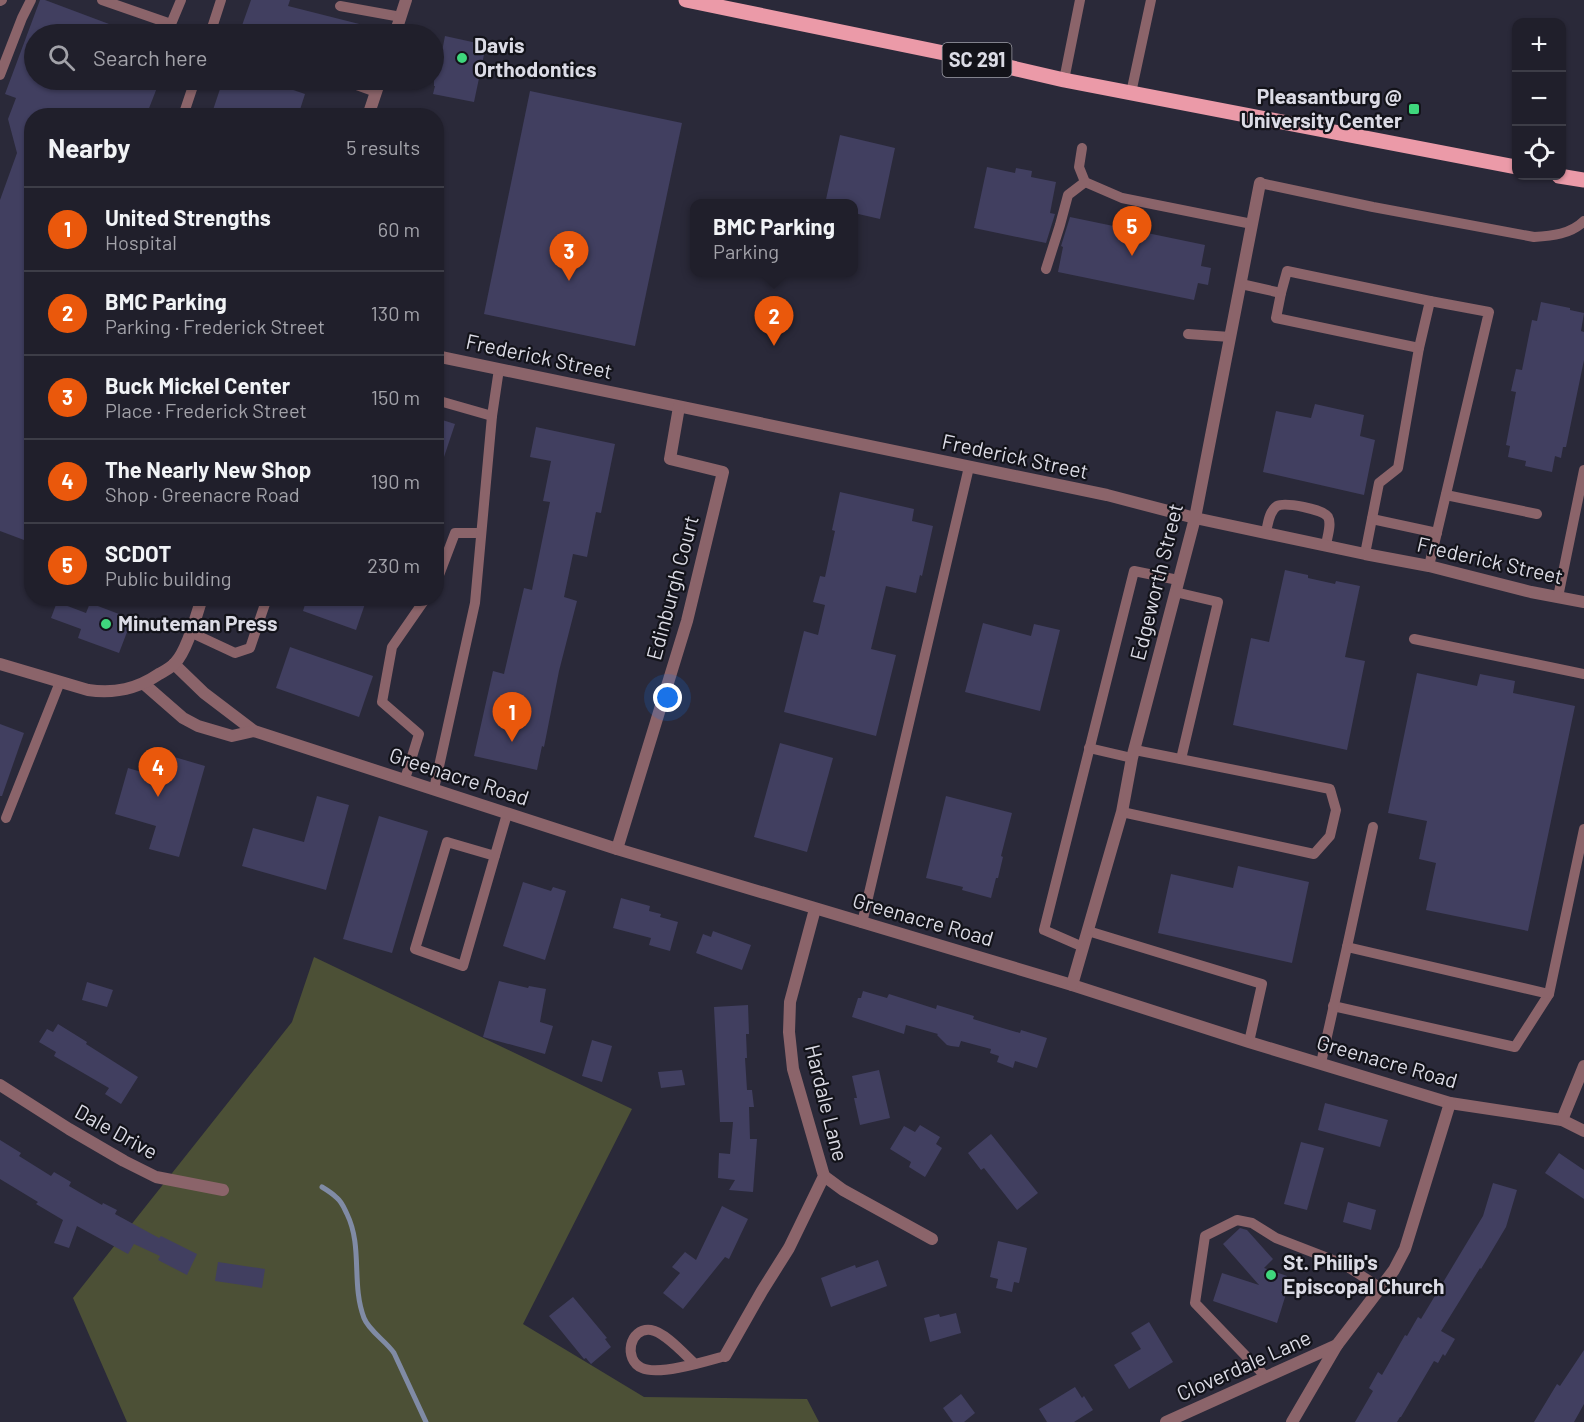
<!DOCTYPE html>
<meta charset="utf-8">
<style>
:root{--surface:#201f2b;--page:#282733;--text:#f1f3f6;--muted:#a2a2a9;--line:#3d3d47;--accent:#ea580c}
body{margin:0;font-family:Barlow,sans-serif;background:var(--page);color:var(--text)}
.controls{position:absolute;right:18px;top:18px;display:grid;overflow:hidden;border-radius:12px;box-shadow:0 2px 4px #0004}
.controls button{width:54px;height:54px;display:grid;place-items:center;padding:0;border:0;border-bottom:2px solid var(--line);background:var(--surface);color:var(--text);font:30px sans-serif}
.you{position:absolute;left:668px;top:698px;width:21px;height:21px;margin:-15px;border:4px solid #fff;border-radius:50%;background:#1a73e8;box-shadow:0 0 0 9px #1a73e833}
.badge{display:grid;place-items:center;width:39px;height:39px;border-radius:50%;background:var(--accent);color:#fff;font-size:20px;font-weight:700}
.pin{position:absolute;translate:-50% -50px;filter:drop-shadow(0 2px 3px #0008)}
.pin::after{content:'';position:absolute;top:32px;width:21px;height:18px;background:inherit;clip-path:polygon(0 0,100% 0,50% 100%)}
.popup{position:absolute;left:690px;top:199px;width:168px;height:78px;box-sizing:border-box;display:grid;place-content:center;border-radius:12px;background:var(--surface);filter:drop-shadow(0 2px 4px #0005);font-size:20px;white-space:nowrap;color:var(--muted)}
.popup b{font-size:22px;color:var(--text)}
.popup::after{content:'';position:absolute;left:50%;top:100%;margin-left:-12px;border:12px solid transparent;border-top-color:var(--surface)}
.list{margin:0;padding:0;list-style:none}
h2{display:flex;justify-content:space-between;align-items:center;height:78px;margin:0;padding:0 24px;font-size:26px}
h2 small{font-size:20px;font-weight:400;color:var(--muted)}
.list li{display:grid;grid-template-columns:39px 1fr auto;gap:18px;align-items:center;box-sizing:border-box;height:84px;padding:0 24px;border-top:2px solid var(--line)}
.list b{display:block;font-size:22px;white-space:nowrap}
.list p{margin:0;font-size:20px;white-space:nowrap;color:var(--muted)}
.list em{font-size:20px;font-style:normal;color:var(--muted)}
.icon{flex:none;width:33px;height:33px;fill:none;stroke:currentColor;stroke-width:2;stroke-linecap:round;stroke-linejoin:round}
.map{position:relative;flex:none;width:1584px;height:1422px;overflow:hidden}
.search{position:absolute;background:var(--surface);box-shadow:0 2px 4px #0004;left:24px;top:24px;width:420px;height:66px;display:flex;align-items:center;gap:15px;box-sizing:border-box;padding:0 21px;border-radius:33px;color:var(--muted);font-size:22px}
.panel{position:absolute;background:var(--surface);box-shadow:0 2px 4px #0004;left:24px;top:108px;width:420px;height:498px;border-radius:24px}
.map>svg:first-child{display:block}
.green{fill:#4c5036}
.lines{fill:none;stroke-linecap:round;stroke-linejoin:round}
.stream{stroke:#808ba5;stroke-width:5}
.building{fill:#413f60}
.service{stroke:#8b646a;stroke-width:10}
.minor{stroke:#8b646a;stroke-width:12}
.tertiary{stroke:#8b646a;stroke-width:12}
.primary{stroke:#eb9aa8;stroke-width:15}
.poi-dot{fill:#3fd77d;stroke:#13131a;stroke-width:2}
.labels{text-anchor:middle;stroke-width:4.5;stroke-linejoin:round;paint-order:stroke}
.shield{fill:#13131a;stroke:#9f9fa8;stroke-width:1.5}
.shield-label{font-size:20px;font-weight:bold;fill:#dbdbe5}
.poi-label{font-size:21px;font-weight:bold;fill:#dbdbe5;stroke:#13131a;text-anchor:start}
.street-label{font-size:21px;fill:#dbdbe5;stroke:#13131a}
</style>
<div class="map">
<svg width="1584" height="1422" viewBox="0 0 1584 1422">
<rect width="100%" height="100%" fill="#2a2939"/>
<path class="green" d="M 314,957 L 632,1109 L 523,1324 L 644,1397 L 807,1399 L 819,1422 L 127,1422 L 73,1298 L 292,1022 Z"/>
<g class="lines">
<path class="stream" d="M 322,1187 C 327,1190 333,1194 337,1198 C 342,1202 344,1208 347,1214 C 363,1247 351,1284 364,1318 C 369,1331 386,1341 394,1353 L 426,1422"/>
</g>
<g class="building">
<path d="M 40,0 L 45,0 L 133,33 L 133,34 L 34,34 L 34,80 L 160,80 L 146,116 L 32,116 L 32,543 L 0,531 L 0,200 L 17,153 L 8,119 L 16,98 L 5,94 Z"/>
<path d="M 251,0 L 290,0 L 288,6 L 379,29 L 379,34 L 239,34 Z"/>
<path d="M 445,36 L 486,45 L 474,102 L 433,94 L 435,86 L 434,86 L 434,71 L 438,72 Z"/>
<path d="M 223,80 L 264,80 L 305,94 L 298,116 L 211,116 Z"/>
<path d="M 530,91 L 682,123 L 635,346 L 484,314 Z"/>
<path d="M 840,135 L 895,148 L 880,219 L 854,213 L 854,204 L 825,204 Z"/>
<path d="M 987,167 L 1015,173 L 1016,168 L 1032,171 L 1031,177 L 1056,182 L 1050,213 L 1055,214 L 1046,243 L 974,228 Z"/>
<path d="M 1070,217 L 1205,245 L 1201,266 L 1211,268 L 1208,285 L 1198,283 L 1194,300 L 1058,272 L 1063,247 L 1061,246 Z"/>
<path d="M 1541,302 L 1570,308 L 1570,310 L 1584,313 L 1581,331 L 1584,332 L 1584,360 L 1566,447 L 1563,447 L 1561,458 L 1555,456 L 1552,472 L 1525,466 L 1526,461 L 1508,457 L 1510,446 L 1506,445 L 1516,392 L 1511,391 L 1516,369 L 1522,370 L 1532,320 L 1537,321 Z"/>
<path d="M 1315,404 L 1364,415 L 1360,436 L 1375,440 L 1364,495 L 1263,472 L 1276,411 L 1311,418 Z"/>
<path d="M 436,418 L 455,424 L 439,472 L 436,472 Z"/>
<path d="M 536,427 L 615,444 L 601,513 L 596,512 L 587,557 L 573,554 L 564,597 L 577,601 L 559,671 L 544,747 L 542,746 L 537,770 L 474,756 L 493,671 L 504,674 L 524,588 L 532,590 L 550,502 L 543,501 L 551,461 L 530,457 Z"/>
<path d="M 840,492 L 914,509 L 912,521 L 933,526 L 922,576 L 920,575 L 916,593 L 886,586 L 871,649 L 896,655 L 876,736 L 784,712 L 804,631 L 818,635 L 825,605 L 813,602 L 820,576 L 825,577 L 835,531 L 832,530 Z"/>
<path d="M 1285,570 L 1308,575 L 1308,578 L 1335,584 L 1336,581 L 1360,586 L 1345,657 L 1365,661 L 1347,750 L 1233,725 L 1251,638 L 1269,642 Z"/>
<path d="M 307,598 L 367,598 L 356,630 L 303,611 Z"/>
<path d="M 57,602 L 86,613 L 90,603 L 132,619 L 119,653 L 78,638 L 81,629 L 51,618 Z"/>
<path d="M 983,623 L 1031,636 L 1034,624 L 1060,630 L 1040,711 L 965,692 Z"/>
<path d="M 290,647 L 373,676 L 359,717 L 276,688 Z"/>
<path d="M 1417,673 L 1477,686 L 1480,674 L 1515,681 L 1513,693 L 1575,706 L 1528,931 L 1426,910 L 1436,863 L 1419,859 L 1427,821 L 1388,813 Z"/>
<path d="M 0,724 L 24,733 L 2,796 L 0,796 Z"/>
<path d="M 780,743 L 833,758 L 807,852 L 754,837 Z"/>
<path d="M 171,756 L 205,766 L 179,857 L 149,849 L 156,826 L 115,814 L 128,768 L 165,779 Z"/>
<path d="M 317,796 L 349,805 L 326,890 L 242,866 L 253,828 L 304,842 Z"/>
<path d="M 946,796 L 1012,813 L 1001,856 L 1003,857 L 998,878 L 996,878 L 991,898 L 962,890 L 963,887 L 926,878 Z"/>
<path d="M 379,816 L 428,831 L 392,953 L 343,939 Z"/>
<path d="M 1238,866 L 1309,882 L 1292,963 L 1158,933 L 1171,874 L 1233,888 Z"/>
<path d="M 523,882 L 551,891 L 553,887 L 566,891 L 545,960 L 503,946 Z"/>
<path d="M 621,898 L 650,906 L 649,911 L 661,914 L 660,917 L 678,922 L 670,951 L 649,945 L 651,938 L 613,928 Z"/>
<path d="M 713,931 L 751,945 L 742,970 L 696,953 L 703,934 L 711,937 Z"/>
<path d="M 499,981 L 528,988 L 529,986 L 546,989 L 540,1022 L 553,1026 L 545,1054 L 483,1037 Z"/>
<path d="M 87,982 L 113,990 L 107,1007 L 82,1000 Z"/>
<path d="M 863,991 L 887,998 L 889,994 L 936,1009 L 937,1005 L 974,1016 L 973,1019 L 1006,1029 L 1020,1033 L 1021,1030 L 1047,1038 L 1037,1068 L 1015,1061 L 1013,1068 L 997,1062 L 999,1056 L 990,1053 L 991,1049 L 961,1041 L 959,1047 L 951,1046 L 947,1045 L 937,1035 L 938,1034 L 906,1025 L 904,1034 L 852,1017 L 858,998 L 861,998 Z"/>
<path d="M 748,1005 L 749,1034 L 746,1034 L 747,1058 L 745,1058 L 747,1090 L 752,1090 L 754,1107 L 749,1107 L 750,1139 L 757,1139 L 753,1192 L 729,1190 L 735,1180 L 718,1178 L 719,1153 L 730,1154 L 733,1122 L 720,1122 L 714,1007 Z"/>
<path d="M 58,1024 L 87,1042 L 86,1044 L 138,1077 L 121,1104 L 105,1094 L 109,1088 L 54,1056 L 56,1052 L 39,1042 L 47,1029 L 53,1032 Z"/>
<path d="M 592,1040 L 612,1046 L 602,1082 L 582,1076 Z"/>
<path d="M 682,1070 L 685,1085 L 661,1088 L 658,1072 Z"/>
<path d="M 879,1070 L 890,1118 L 860,1125 L 854,1098 L 857,1098 L 852,1076 Z"/>
<path d="M 1325,1103 L 1388,1120 L 1380,1147 L 1318,1130 Z"/>
<path d="M 920,1125 L 940,1137 L 936,1144 L 942,1148 L 925,1177 L 909,1167 L 911,1162 L 890,1149 L 904,1126 L 915,1132 Z"/>
<path d="M 991,1134 L 1038,1193 L 1017,1210 L 984,1168 L 981,1170 L 968,1153 Z"/>
<path d="M 0,1140 L 21,1153 L 19,1156 L 51,1176 L 54,1172 L 71,1182 L 69,1186 L 102,1205 L 103,1203 L 117,1210 L 115,1214 L 159,1238 L 161,1236 L 197,1254 L 187,1275 L 158,1260 L 160,1256 L 134,1244 L 128,1254 L 77,1226 L 69,1248 L 54,1243 L 63,1220 L 36,1204 L 38,1202 L 0,1179 Z"/>
<path d="M 1301,1142 L 1324,1148 L 1307,1210 L 1284,1204 Z"/>
<path d="M 1559,1153 L 1584,1170 L 1584,1199 L 1545,1173 Z"/>
<path d="M 1493,1183 L 1517,1190 L 1506,1227 L 1481,1269 L 1480,1268 L 1441,1331 L 1455,1339 L 1445,1356 L 1443,1354 L 1438,1363 L 1434,1361 L 1401,1417 L 1400,1417 L 1397,1422 L 1355,1422 L 1373,1391 L 1369,1388 L 1378,1372 L 1382,1375 L 1405,1335 L 1407,1336 L 1418,1317 L 1421,1319 L 1483,1216 Z"/>
<path d="M 1348,1202 L 1376,1210 L 1371,1230 L 1343,1222 Z"/>
<path d="M 722,1206 L 748,1219 L 729,1259 L 725,1257 L 683,1309 L 663,1293 L 680,1273 L 672,1267 L 685,1252 L 696,1260 Z"/>
<path d="M 1240,1228 L 1247,1230 L 1273,1259 L 1264,1268 L 1287,1276 L 1281,1293 L 1286,1294 L 1277,1323 L 1213,1301 L 1222,1273 L 1259,1285 L 1223,1244 Z"/>
<path d="M 998,1241 L 1027,1248 L 1019,1283 L 1014,1282 L 1012,1292 L 996,1288 L 998,1279 L 990,1277 Z"/>
<path d="M 878,1260 L 887,1286 L 831,1307 L 821,1278 L 855,1265 L 856,1268 Z"/>
<path d="M 218,1262 L 265,1269 L 262,1288 L 215,1281 Z"/>
<path d="M 573,1297 L 607,1338 L 605,1339 L 611,1347 L 591,1364 L 586,1358 L 584,1359 L 549,1316 Z"/>
<path d="M 956,1313 L 961,1333 L 930,1342 L 924,1318 L 939,1314 L 940,1317 Z"/>
<path d="M 1149,1322 L 1173,1362 L 1129,1389 L 1114,1365 L 1141,1349 L 1131,1333 Z"/>
<path d="M 1584,1350 L 1584,1404 L 1574,1422 L 1534,1422 L 1557,1384 L 1560,1386 Z"/>
<path d="M 1075,1387 L 1082,1398 L 1084,1396 L 1093,1410 L 1074,1422 L 1047,1422 L 1039,1409 Z"/>
<path d="M 961,1394 L 975,1413 L 964,1422 L 953,1422 L 943,1408 Z"/>
</g>
<g class="lines">
<g class="service">
<path d="M 102,0 L 171,24 L 181,0"/>
<path d="M 0,1 L 2,0"/>
<path d="M 340,6 L 401,17"/>
<path d="M 210,34 L 221,0"/>
<path d="M 0,75 L 22,18 L 31,0"/>
<path d="M 343,80 L 376,92"/>
<path d="M 1064,80 L 1080,0"/>
<path d="M 1131,93 L 1151,0"/>
<path d="M 183,116 L 195,80"/>
<path d="M 1082,148 L 1079,167 L 1085,182 L 1122,198 L 1252,224"/>
<path d="M 1260,183 L 1373,207 L 1534,237 C 1552,236 1571,234 1584,221"/>
<path d="M 1046,269 L 1060,225 L 1068,195 L 1085,182"/>
<path d="M 1241,284 L 1281,293 L 1276,318 L 1419,348"/>
<path d="M 1281,293 L 1287,271 L 1430,301"/>
<path d="M 1188,334 L 1230,337"/>
<path d="M 436,400 L 492,416"/>
<path d="M 1446,495 L 1537,514"/>
<path d="M 1372,519 L 1437,533"/>
<path d="M 1266,532 C 1268,524 1269,511 1277,506 C 1285,502 1323,509 1328,517 C 1332,524 1327,537 1326,545"/>
<path d="M 1365,554 L 1379,483 L 1398,468 L 1419,348 L 1430,301 L 1489,312 L 1429,566"/>
<path d="M 436,583 L 455,533 L 481,533"/>
<path d="M 1175,592 L 1218,602 L 1181,759"/>
<path d="M 1558,597 L 1584,470"/>
<path d="M 190,632 L 235,653 L 250,648 L 267,598"/>
<path d="M 1414,639 L 1584,674"/>
<path d="M 1089,748 L 1132,758"/>
<path d="M 405,779 L 419,734 L 382,702 L 392,647 L 426,598"/>
<path d="M 434,789 L 475,603 L 492,416 L 499,369"/>
<path d="M 1122,812 L 1314,854 L 1330,836 L 1336,810 L 1330,789 L 1135,750"/>
<path d="M 6,818 L 60,682"/>
<path d="M 495,856 L 447,842 L 415,949 L 463,966 L 507,814"/>
<path d="M 862,923 L 969,467"/>
<path d="M 1088,931 L 1262,984 L 1249,1042"/>
<path d="M 1083,947 L 1044,930 L 1134,571 L 1178,580"/>
<path d="M 1347,947 L 1373,827"/>
<path d="M 1333,1006 L 1515,1047 L 1549,994"/>
<path d="M 1321,1063 L 1347,947 L 1549,994 L 1584,829"/>
<path d="M 695,1364 C 685,1355 665,1332 651,1330 C 629,1327 623,1360 642,1368 C 659,1376 707,1361 725,1356"/>
<path d="M 1266,1377 L 1195,1303 L 1205,1236 L 1237,1220 L 1252,1223 L 1276,1238 L 1343,1264 L 1381,1288"/>
</g>
<g class="minor">
<path d="M 436,356 L 1107,495 L 1195,518 L 1365,554 L 1429,566 L 1531,592 L 1584,602"/>
<path d="M 174,664 L 204,693 L 254,731 L 617,849 L 1072,985 L 1249,1042 L 1450,1103 L 1562,1120 L 1584,1131"/>
<path d="M 144,684 L 183,718 L 198,726 L 232,736 L 254,731"/>
<path d="M 617,849 L 687,621 L 723,472 L 670,459 L 679,407"/>
<path d="M 1072,985 L 1122,812 L 1132,758 L 1195,518 L 1260,183"/>
<path d="M 0,1085 L 69,1129 L 124,1161 L 156,1177 L 223,1190"/>
<path d="M 1562,1120 L 1584,1066"/>
<path d="M 824,1176 L 843,1190 L 932,1239"/>
<path d="M 725,1356 L 762,1291 L 789,1248 L 824,1176 L 793,1069 L 789,1032 L 790,1002 L 815,909"/>
<path d="M 1166,1422 L 1337,1345"/>
<path d="M 1292,1422 L 1337,1345 L 1394,1270 L 1405,1249 L 1450,1103"/>
</g>
<g class="tertiary">
<path d="M 395,34 L 406,0"/>
<path d="M 368,116 L 380,80"/>
<path d="M 0,664 L 88,690 C 115,694 137,689 159,674 C 164,671 171,668 175,663 C 187,651 196,616 202,598"/>
</g>
<g class="primary">
<path d="M 686,0 L 978,60 L 1064,80 L 1516,167"/>
<path d="M 1559,176 L 1584,180"/>
</g>
</g>
<g class="poi-dot">
<circle cx="462" cy="58" r="6"/>
<rect x="1408" y="103" width="12" height="12" rx="3"/>
<circle cx="106" cy="624" r="6"/>
<circle cx="1271" cy="1275" r="6"/>
</g>
<g class="labels">
<rect class="shield" x="942.5" y="43" width="69" height="34" rx="4.5"/>
<g class="shield-label">
<text x="977" y="67">SC 291</text>
</g>
<g class="poi-label">
<text x="474" y="53">Davis<tspan x="474" dy="24">Orthodontics</tspan></text>
<text x="1402" y="104" text-anchor="end">Pleasantburg @<tspan x="1402" dy="24">University Center</tspan></text>
<text x="118" y="631">Minuteman Press</text>
<text x="1283" y="1270">St. Philip's<tspan x="1283" dy="24">Episcopal Church</tspan></text>
</g>
<g class="street-label">
<text transform="translate(539 357) rotate(12)" y="7">Frederick Street</text>
<text transform="translate(1015 457) rotate(12)" y="7">Frederick Street</text>
<text transform="translate(1490 561) rotate(13)" y="7">Frederick Street</text>
<text transform="translate(1157 582) rotate(-76)" y="7">Edgeworth Street</text>
<text transform="translate(673 588) rotate(-75)" y="7">Edinburgh Court</text>
<text transform="translate(459 777) rotate(18)" y="7">Greenacre Road</text>
<text transform="translate(923 920) rotate(16)" y="7">Greenacre Road</text>
<text transform="translate(1387 1062) rotate(16)" y="7">Greenacre Road</text>
<text transform="translate(826 1103) rotate(76)" y="7">Hardale Lane</text>
<text transform="translate(116 1132) rotate(29)" y="7">Dale Drive</text>
<text transform="translate(1244 1366) rotate(-24)" y="7">Cloverdale Lane</text>
</g>
</g>
</svg>
<div class="controls">
<button>+</button>
<button>−</button>
<button><svg class="icon" aria-label="locate" viewBox="0 0 24 24"><circle cx="12" cy="12" r="6"/><path d="M12 2v4M12 18v4M2 12h4M18 12h4"/></svg></button>
</div>
<div class="you"></div>
<div class="pin badge" style="left:512px;top:742px">1</div>
<div class="pin badge" style="left:774px;top:346px">2</div>
<div class="popup"><b>BMC Parking</b>Parking</div>
<div class="pin badge" style="left:569px;top:281px">3</div>
<div class="pin badge" style="left:158px;top:797px">4</div>
<div class="pin badge" style="left:1132px;top:256px">5</div>
<div class="search"><svg class="icon" aria-label="search" viewBox="0 0 24 24"><circle cx="10" cy="10" r="6"/><path d="M15 15l6 6"/></svg>Search here</div>
<section class="panel">
<h2>Nearby<small>5 results</small></h2>
<ul class="list">
<li><span class="badge">1</span><div><b>United Strengths</b><p>Hospital</p></div><em>60 m</em></li>
<li><span class="badge">2</span><div><b>BMC Parking</b><p>Parking · Frederick Street</p></div><em>130 m</em></li>
<li><span class="badge">3</span><div><b>Buck Mickel Center</b><p>Place · Frederick Street</p></div><em>150 m</em></li>
<li><span class="badge">4</span><div><b>The Nearly New Shop</b><p>Shop · Greenacre Road</p></div><em>190 m</em></li>
<li><span class="badge">5</span><div><b>SCDOT</b><p>Public building</p></div><em>230 m</em></li>
</ul>
</section>
</div>
